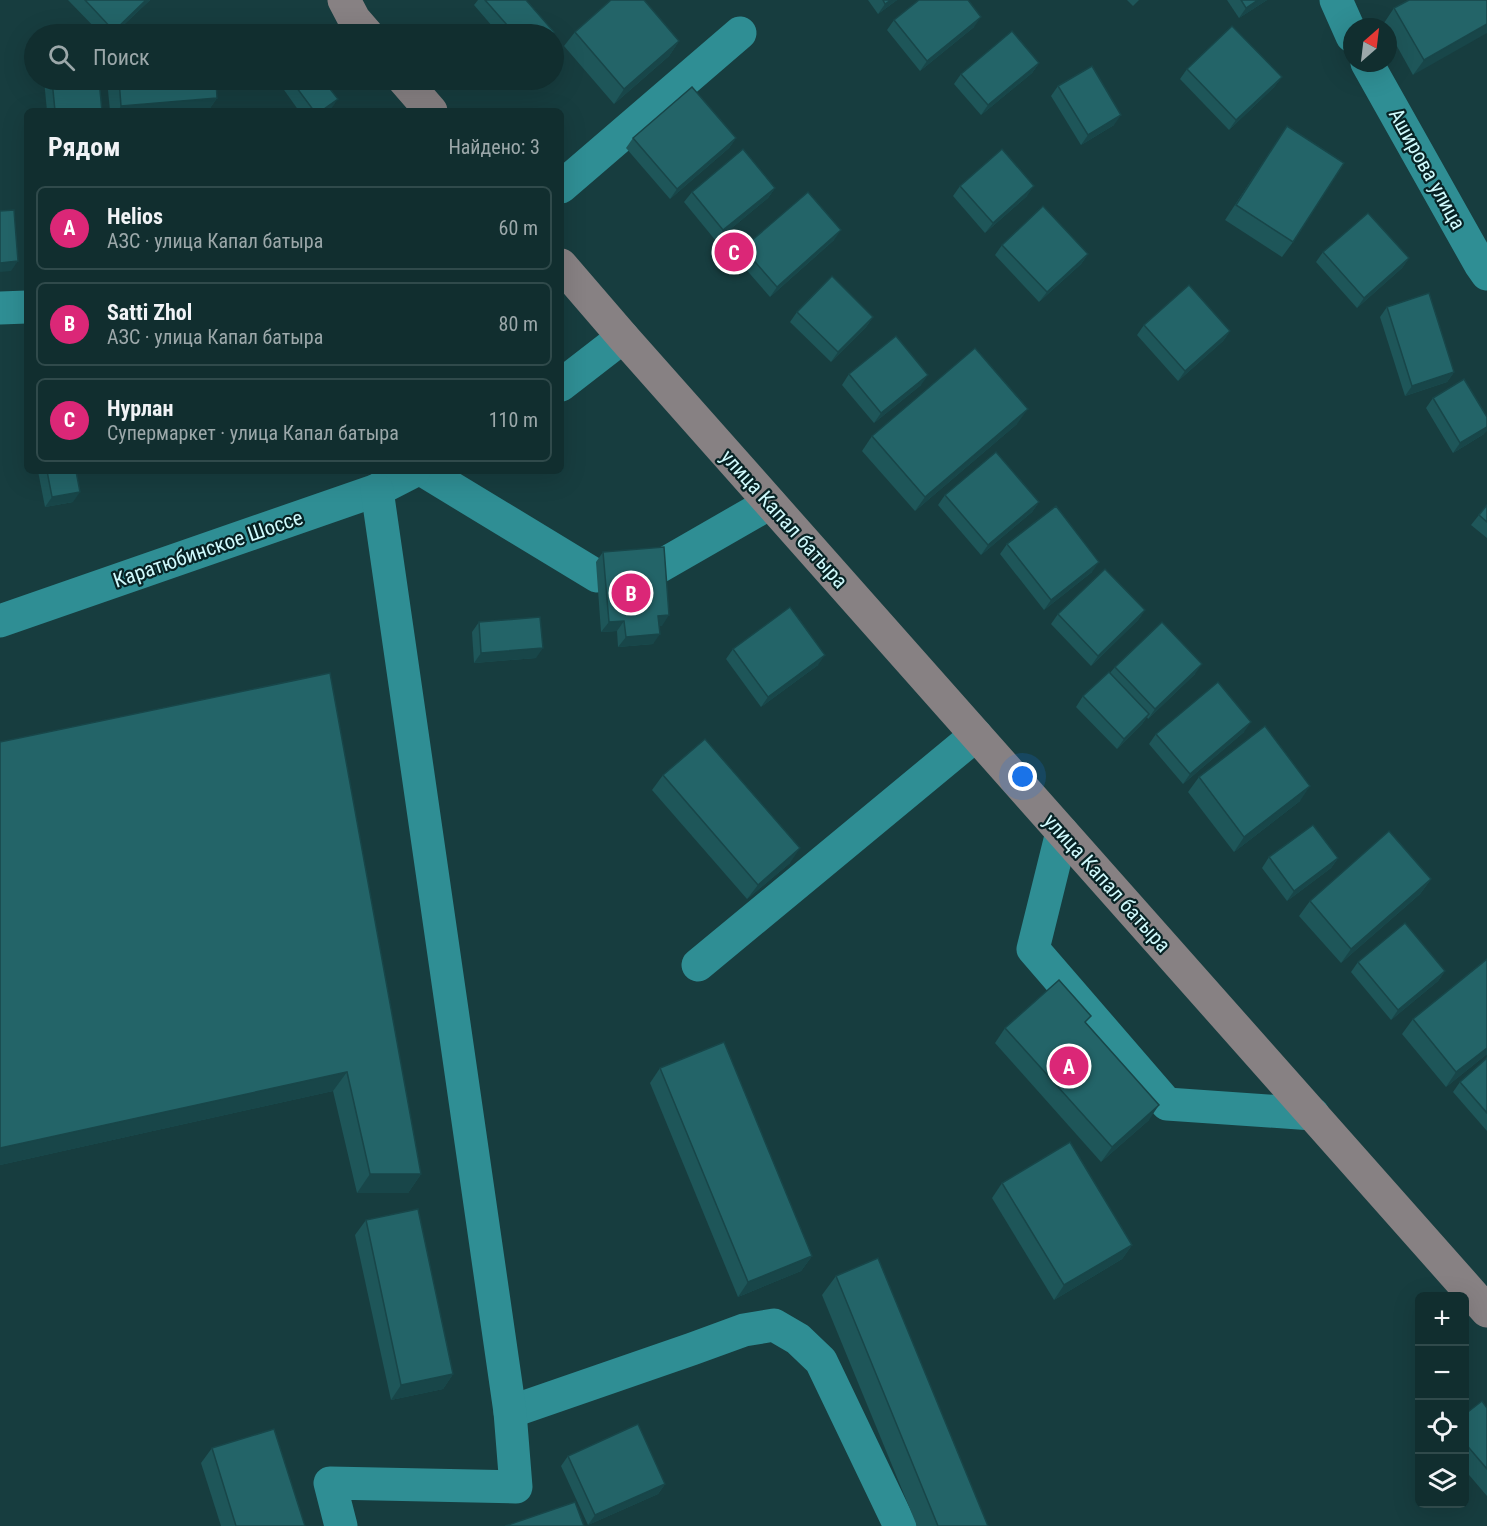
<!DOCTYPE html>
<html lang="ru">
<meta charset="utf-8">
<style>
:root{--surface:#112e2f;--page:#1a3637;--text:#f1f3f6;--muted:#9ca8aa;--line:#304a4b;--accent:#db2777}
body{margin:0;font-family:"Roboto Condensed",sans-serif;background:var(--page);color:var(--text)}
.controls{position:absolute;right:18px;bottom:18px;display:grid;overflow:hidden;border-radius:9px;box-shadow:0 6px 24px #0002}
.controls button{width:54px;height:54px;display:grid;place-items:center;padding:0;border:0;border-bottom:2px solid var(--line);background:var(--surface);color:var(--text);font:30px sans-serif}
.compass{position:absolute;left:1343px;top:18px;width:54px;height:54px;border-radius:50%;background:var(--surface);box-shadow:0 6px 24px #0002;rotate:28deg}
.you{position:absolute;left:1023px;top:777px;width:21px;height:21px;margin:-15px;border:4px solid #fff;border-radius:50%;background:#1a73e8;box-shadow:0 0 0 9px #1a73e833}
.badge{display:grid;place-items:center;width:39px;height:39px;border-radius:50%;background:var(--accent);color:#fff;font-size:20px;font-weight:700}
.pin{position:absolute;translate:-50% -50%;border:3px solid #fff;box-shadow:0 2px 6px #0006}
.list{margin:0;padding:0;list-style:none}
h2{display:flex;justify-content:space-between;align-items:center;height:78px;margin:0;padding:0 24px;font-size:26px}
h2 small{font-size:20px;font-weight:400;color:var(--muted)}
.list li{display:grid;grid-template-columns:39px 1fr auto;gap:18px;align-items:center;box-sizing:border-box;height:84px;margin:0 12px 12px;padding:0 12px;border:2px solid var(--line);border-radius:9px}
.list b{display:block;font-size:22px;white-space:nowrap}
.list p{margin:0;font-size:20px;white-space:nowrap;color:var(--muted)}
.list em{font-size:20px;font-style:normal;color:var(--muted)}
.icon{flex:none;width:33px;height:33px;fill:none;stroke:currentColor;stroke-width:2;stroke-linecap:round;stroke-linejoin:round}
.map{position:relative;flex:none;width:1487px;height:1526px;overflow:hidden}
.search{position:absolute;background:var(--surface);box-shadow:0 6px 24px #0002;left:24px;top:24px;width:540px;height:66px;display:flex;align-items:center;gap:15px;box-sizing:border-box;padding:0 21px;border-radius:33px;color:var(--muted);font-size:22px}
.panel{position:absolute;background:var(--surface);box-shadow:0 6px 24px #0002;left:24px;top:108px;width:540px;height:366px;border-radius:9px}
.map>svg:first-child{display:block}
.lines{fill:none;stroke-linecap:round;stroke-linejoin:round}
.minor{stroke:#2f8e94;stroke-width:33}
.major{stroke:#878183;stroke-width:33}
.wall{fill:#1e5659}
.shaded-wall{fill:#184649}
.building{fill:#236468;stroke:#184649;stroke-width:1.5}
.labels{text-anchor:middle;stroke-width:4.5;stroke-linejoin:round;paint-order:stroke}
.street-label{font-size:21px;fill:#d0fafd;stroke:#072224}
</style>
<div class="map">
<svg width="1487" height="1526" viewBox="0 0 1487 1526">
<rect width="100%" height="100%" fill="#173d3f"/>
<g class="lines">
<g class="minor">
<path d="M 1336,0 L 1352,36"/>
<path d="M 1367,63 L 1480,264 L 1487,274"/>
<path d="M 561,187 L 740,33"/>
<path d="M 0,308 L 27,307"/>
<path d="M 561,385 L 623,337"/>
<path d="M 424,471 L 597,576"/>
<path d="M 657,568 L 770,503"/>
<path d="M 0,621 L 377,490 L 414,471"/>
<path d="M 1062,832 L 1033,949 L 1167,1104 L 1313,1114"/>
<path d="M 698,965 L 976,735"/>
<path d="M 510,1412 L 692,1349 L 744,1330 L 774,1325 L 798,1339 L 821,1361 L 900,1526"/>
<path d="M 341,1526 L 330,1483 L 516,1487 L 510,1412 L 377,490"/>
</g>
<g class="major">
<path d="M 344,0 L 354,19 L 367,34"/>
<path d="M 404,80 L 431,111"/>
<path d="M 561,265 L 623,337 L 1487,1311"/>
</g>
</g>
<g class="wall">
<path d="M 68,0 L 150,0 L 114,34 L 101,34 Z"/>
<path d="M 478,0 L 526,0 L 552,34 L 499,34 L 474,5 Z"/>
<path d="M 868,0 L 897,0 L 878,14 Z"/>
<path d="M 1127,0 L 1139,0 L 1133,6 Z"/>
<path d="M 1227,0 L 1267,0 L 1239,18 Z"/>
<path d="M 1487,0 L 1413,75 L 1388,30 L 1388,27 L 1386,27 L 1384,23 L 1394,8 Z"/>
<path d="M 894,20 L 974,27 L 920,71 L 887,30 Z"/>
<path d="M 575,32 L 679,41 L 669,56 L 614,104 L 564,46 Z"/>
<path d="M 1039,63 L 1032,73 L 981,115 L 954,84 L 961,74 Z"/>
<path d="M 1187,69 L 1282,77 L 1274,87 L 1229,130 L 1180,79 Z"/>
<path d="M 44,80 L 99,80 L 102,111 L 47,111 Z"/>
<path d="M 107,80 L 216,80 L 217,98 L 208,111 L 110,111 Z"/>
<path d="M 277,80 L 323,80 L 331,109 L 328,111 L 299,111 Z"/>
<path d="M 1058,86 L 1114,125 L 1081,145 L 1051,96 Z"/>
<path d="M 1287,126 L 1293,242 L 1282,257 L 1225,220 Z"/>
<path d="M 633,138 L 736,138 L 729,148 L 670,199 L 626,148 Z"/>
<path d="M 960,186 L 1027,196 L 985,233 L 953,196 Z"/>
<path d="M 775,188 L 768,198 L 716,241 L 684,202 L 692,192 Z"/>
<path d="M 834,240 L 770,297 L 736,258 L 743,248 Z"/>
<path d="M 1002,245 L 1088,254 L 1081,264 L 1039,302 L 995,255 Z"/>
<path d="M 1323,252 L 1409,258 L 1402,268 L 1357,308 L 1316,262 Z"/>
<path d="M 1387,307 L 1454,372 L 1447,382 L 1405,396 L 1380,317 Z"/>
<path d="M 797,312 L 873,317 L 866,327 L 831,362 L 790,322 Z"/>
<path d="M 1144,325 L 1230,331 L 1223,341 L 1178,381 L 1137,335 Z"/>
<path d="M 849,374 L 921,385 L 874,423 L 842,385 Z"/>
<path d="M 1433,398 L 1484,434 L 1453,453 L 1426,408 Z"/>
<path d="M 1017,424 L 915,511 L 862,451 L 872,436 Z"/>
<path d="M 38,471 L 76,471 L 73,502 L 45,507 Z"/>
<path d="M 945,495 L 1039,502 L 1032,512 L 981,555 L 938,505 Z"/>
<path d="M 1487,505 L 1487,538 L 1471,525 Z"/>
<path d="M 1007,544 L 1092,572 L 1044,610 L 1000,554 Z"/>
<path d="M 603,552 L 662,626 L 659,626 L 653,644 L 618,647 L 617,631 L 601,632 L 596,562 Z"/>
<path d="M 1145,610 L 1138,620 L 1091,666 L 1051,624 L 1058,614 Z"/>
<path d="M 479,622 L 536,658 L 474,663 L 472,632 Z"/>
<path d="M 733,649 L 818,665 L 761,707 L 726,659 Z"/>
<path d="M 1115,667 L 1195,674 L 1148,719 L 1147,717 L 1142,724 L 1117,749 L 1076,707 L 1083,696 L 1110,673 Z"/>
<path d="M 330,673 L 421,1174 L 408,1193 L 357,1193 L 333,1091 L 0,1165 L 0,742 Z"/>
<path d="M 1244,732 L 1183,784 L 1149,744 L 1156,734 Z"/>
<path d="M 663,775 L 790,863 L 747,899 L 652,790 Z"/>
<path d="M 1199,777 L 1300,801 L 1234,852 L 1188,792 Z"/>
<path d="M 1269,857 L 1338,858 L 1331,868 L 1287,901 L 1262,868 Z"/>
<path d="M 1431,879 L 1420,894 L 1341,963 L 1299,916 L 1310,901 Z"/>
<path d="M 1487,959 L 1487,1054 L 1446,1087 L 1402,1034 L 1413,1019 Z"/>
<path d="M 1358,962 L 1445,971 L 1438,981 L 1391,1020 L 1351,972 Z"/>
<path d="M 1086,1023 L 1149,1120 L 1101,1162 L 995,1043 L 1005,1028 Z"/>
<path d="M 1487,1058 L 1487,1131 L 1453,1092 L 1460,1082 Z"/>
<path d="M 660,1068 L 812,1256 L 801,1271 L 738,1297 L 650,1083 Z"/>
<path d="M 1002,1183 L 1132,1245 L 1122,1259 L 1054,1300 L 992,1198 Z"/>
<path d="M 366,1220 L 453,1374 L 443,1389 L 391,1400 L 355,1235 Z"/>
<path d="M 836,1276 L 988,1526 L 917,1526 L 822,1295 Z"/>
<path d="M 1487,1408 L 1487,1496 L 1464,1469 L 1464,1415 Z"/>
<path d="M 212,1448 L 305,1526 L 221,1526 L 201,1463 Z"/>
<path d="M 568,1456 L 665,1484 L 658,1494 L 588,1525 L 561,1466 Z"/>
</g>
<g class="shaded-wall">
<path d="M 146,0 L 150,0 L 114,34 L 112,34 L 114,31 Z"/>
<path d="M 891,0 L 897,0 L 878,14 L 885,4 Z"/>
<path d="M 1258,0 L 1267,0 L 1239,18 L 1246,8 Z"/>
<path d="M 981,17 L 974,27 L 920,71 L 927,61 Z"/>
<path d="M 1487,24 L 1487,33 L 1413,75 L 1424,60 Z"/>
<path d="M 679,41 L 669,56 L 614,104 L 624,89 Z"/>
<path d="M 1039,63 L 1032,73 L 981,115 L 988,105 Z"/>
<path d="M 1282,77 L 1274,87 L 1229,130 L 1236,120 Z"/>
<path d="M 217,98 L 208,111 L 118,111 L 121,106 Z"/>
<path d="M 338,99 L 331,109 L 328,111 L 321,111 Z"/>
<path d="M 1121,115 L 1114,125 L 1081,145 L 1088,135 Z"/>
<path d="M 736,138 L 729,148 L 670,199 L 677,189 Z"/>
<path d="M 1034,186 L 1027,196 L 985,233 L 993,223 Z"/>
<path d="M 775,188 L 768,198 L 716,241 L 723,230 Z"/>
<path d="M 841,230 L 834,240 L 770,297 L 777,287 Z"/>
<path d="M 1088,254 L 1081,264 L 1039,302 L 1047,292 Z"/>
<path d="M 1409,258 L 1402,268 L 1357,308 L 1364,298 Z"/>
<path d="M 18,261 L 11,271 L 0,272 L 0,263 Z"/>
<path d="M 873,317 L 866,327 L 831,362 L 838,352 Z"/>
<path d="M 1230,331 L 1223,341 L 1178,381 L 1185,371 Z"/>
<path d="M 1454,372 L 1447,382 L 1405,396 L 1412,386 Z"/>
<path d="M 928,375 L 921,385 L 874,423 L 881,413 Z"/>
<path d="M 1028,409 L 1017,424 L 915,511 L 925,497 Z"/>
<path d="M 1487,427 L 1487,431 L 1484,434 L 1453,453 L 1460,443 Z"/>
<path d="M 80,492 L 73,502 L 45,507 L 52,497 Z"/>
<path d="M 1039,502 L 1032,512 L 981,555 L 988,545 Z"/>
<path d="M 1099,562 L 1092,572 L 1044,610 L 1051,600 Z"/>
<path d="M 1145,610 L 1138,620 L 1091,666 L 1098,656 Z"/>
<path d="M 669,615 L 662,626 L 651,626 L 658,616 Z"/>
<path d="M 624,621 L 617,631 L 601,632 L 609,622 Z"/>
<path d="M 660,634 L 653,644 L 618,647 L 626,637 Z"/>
<path d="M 543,648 L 536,658 L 474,663 L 481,653 Z"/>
<path d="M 825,655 L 818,665 L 761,707 L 768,697 Z"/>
<path d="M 1202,664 L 1195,674 L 1148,719 L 1155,709 Z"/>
<path d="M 1149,714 L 1142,724 L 1117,749 L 1124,739 Z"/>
<path d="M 1251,722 L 1244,732 L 1183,784 L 1190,774 Z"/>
<path d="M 1310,786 L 1300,801 L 1234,852 L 1244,837 Z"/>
<path d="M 800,848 L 790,863 L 747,899 L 758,885 Z"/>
<path d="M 1338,858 L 1331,868 L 1287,901 L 1294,891 Z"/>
<path d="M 1431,879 L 1420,894 L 1341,963 L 1351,949 Z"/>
<path d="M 1445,971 L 1438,981 L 1391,1020 L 1398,1010 Z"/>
<path d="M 1487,1048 L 1487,1054 L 1446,1087 L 1456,1072 Z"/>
<path d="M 347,1072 L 333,1091 L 0,1165 L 0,1148 Z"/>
<path d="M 1159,1105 L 1149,1120 L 1101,1162 L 1112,1147 Z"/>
<path d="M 370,1174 L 421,1174 L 408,1193 L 357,1193 Z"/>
<path d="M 1132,1245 L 1122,1259 L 1054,1300 L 1064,1285 Z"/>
<path d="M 812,1256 L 801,1271 L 738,1297 L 748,1282 Z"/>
<path d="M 453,1374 L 443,1389 L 391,1400 L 401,1385 Z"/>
<path d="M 665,1484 L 658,1494 L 588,1525 L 595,1515 Z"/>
</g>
<g class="building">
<path d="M 85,0 L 146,0 L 114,31 Z"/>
<path d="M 485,0 L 526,0 L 554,32 L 551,34 L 515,34 Z"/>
<path d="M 611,0 L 644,0 L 679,41 L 624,89 L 575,32 Z"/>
<path d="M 883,0 L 891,0 L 885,4 Z"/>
<path d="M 919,0 L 968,0 L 981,17 L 927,61 L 894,20 Z"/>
<path d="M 1241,0 L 1258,0 L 1246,8 Z"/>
<path d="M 1409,0 L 1487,0 L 1487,24 L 1424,60 L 1394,8 Z"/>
<path d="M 1232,26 L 1282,77 L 1236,120 L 1187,69 Z"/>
<path d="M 1012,31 L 1039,63 L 988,105 L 961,74 Z"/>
<path d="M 1092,66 L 1121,115 L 1088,135 L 1058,86 Z"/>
<path d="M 52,80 L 99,80 L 102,111 L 55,111 Z"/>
<path d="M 119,80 L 216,80 L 217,98 L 121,106 Z"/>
<path d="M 291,80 L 323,80 L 338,99 L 321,111 L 314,111 Z"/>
<path d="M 692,87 L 736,138 L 677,189 L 633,138 Z"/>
<path d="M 1287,126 L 1344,163 L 1293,242 L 1236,205 Z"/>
<path d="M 743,149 L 775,188 L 723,230 L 692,192 Z"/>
<path d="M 1002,149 L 1034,186 L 993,223 L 960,186 Z"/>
<path d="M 808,192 L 841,230 L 777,287 L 743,248 Z"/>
<path d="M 1043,206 L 1088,254 L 1047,292 L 1002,245 Z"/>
<path d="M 14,210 L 18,261 L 0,263 L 0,211 Z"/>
<path d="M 1368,213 L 1409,258 L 1364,298 L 1323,252 Z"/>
<path d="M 832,276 L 873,317 L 838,352 L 797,312 Z"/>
<path d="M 1189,285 L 1230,331 L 1185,371 L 1144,325 Z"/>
<path d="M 1429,293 L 1454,372 L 1412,386 L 1387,307 Z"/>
<path d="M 896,336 L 928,375 L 881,413 L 849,374 Z"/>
<path d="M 975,348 L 1028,409 L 925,497 L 872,436 Z"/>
<path d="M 1464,379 L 1487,417 L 1487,427 L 1460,443 L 1433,398 Z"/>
<path d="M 996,452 L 1039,502 L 988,545 L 945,495 Z"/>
<path d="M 47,471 L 76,471 L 80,492 L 52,497 Z"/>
<path d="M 1487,505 L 1487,522 L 1479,515 Z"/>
<path d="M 1056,506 L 1099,562 L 1051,600 L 1007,544 Z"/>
<path d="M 664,547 L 669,615 L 658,616 L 660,634 L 626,637 L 624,621 L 609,622 L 603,552 Z"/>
<path d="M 1105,569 L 1145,610 L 1098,656 L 1058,614 Z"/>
<path d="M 790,607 L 825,655 L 768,697 L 733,649 Z"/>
<path d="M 540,617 L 543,648 L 481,653 L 479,622 Z"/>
<path d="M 1162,622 L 1202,664 L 1155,709 L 1115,667 Z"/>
<path d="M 1109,672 L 1149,714 L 1124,739 L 1083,696 Z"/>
<path d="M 330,673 L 421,1174 L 370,1174 L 347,1072 L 0,1148 L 0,742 Z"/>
<path d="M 1218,682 L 1251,722 L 1190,774 L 1156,734 Z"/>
<path d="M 1265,726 L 1310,786 L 1244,837 L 1199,777 Z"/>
<path d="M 705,739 L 800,848 L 758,885 L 663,775 Z"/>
<path d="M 1313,825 L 1338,858 L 1294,891 L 1269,857 Z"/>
<path d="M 1389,831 L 1431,879 L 1351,949 L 1310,901 Z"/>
<path d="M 1405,923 L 1445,971 L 1398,1010 L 1358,962 Z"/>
<path d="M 1487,959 L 1487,1048 L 1456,1072 L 1413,1019 Z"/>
<path d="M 1059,980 L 1091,1016 L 1085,1022 L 1159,1105 L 1112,1147 L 1005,1028 Z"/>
<path d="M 724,1042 L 812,1256 L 748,1282 L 660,1068 Z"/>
<path d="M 1487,1058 L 1487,1113 L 1460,1082 Z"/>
<path d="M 1070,1142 L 1132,1245 L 1064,1285 L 1002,1183 Z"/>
<path d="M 418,1209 L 453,1374 L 401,1385 L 366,1220 Z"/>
<path d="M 878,1258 L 988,1526 L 938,1526 L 836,1276 Z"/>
<path d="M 1482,1401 L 1487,1408 L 1487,1469 L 1464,1442 L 1464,1415 Z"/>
<path d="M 638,1424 L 665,1484 L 595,1515 L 568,1456 Z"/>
<path d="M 274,1429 L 305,1526 L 236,1526 L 212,1448 Z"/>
<path d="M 575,1502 L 584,1526 L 505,1526 Z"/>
</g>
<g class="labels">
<g class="street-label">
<text transform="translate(1427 169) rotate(61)" y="7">Аширова улица</text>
<text transform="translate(784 519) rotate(48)" y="7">улица Капал батыра</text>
<text transform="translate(208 549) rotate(-19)" y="7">Каратюбинское Шоссе</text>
<text transform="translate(1107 883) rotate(48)" y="7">улица Капал батыра</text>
</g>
</g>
</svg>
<div class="controls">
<button>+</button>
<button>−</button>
<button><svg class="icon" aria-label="locate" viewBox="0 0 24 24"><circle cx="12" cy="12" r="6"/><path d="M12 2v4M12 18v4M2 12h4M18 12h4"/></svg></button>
<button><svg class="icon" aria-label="layers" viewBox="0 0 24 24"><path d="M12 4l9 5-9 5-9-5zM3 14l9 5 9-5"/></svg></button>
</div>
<svg class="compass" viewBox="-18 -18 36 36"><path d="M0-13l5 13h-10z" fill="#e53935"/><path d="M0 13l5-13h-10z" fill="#9ca8aa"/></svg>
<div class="you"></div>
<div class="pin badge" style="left:1069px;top:1066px">A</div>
<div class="pin badge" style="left:631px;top:593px">B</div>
<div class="pin badge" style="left:734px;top:252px">C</div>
<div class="search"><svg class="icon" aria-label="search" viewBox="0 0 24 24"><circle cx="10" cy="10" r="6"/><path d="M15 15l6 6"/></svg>Поиск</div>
<section class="panel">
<h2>Рядом<small>Найдено: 3</small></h2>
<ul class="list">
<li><span class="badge">A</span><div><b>Helios</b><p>АЗС · улица Капал батыра</p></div><em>60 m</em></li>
<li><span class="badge">B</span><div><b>Satti Zhol</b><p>АЗС · улица Капал батыра</p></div><em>80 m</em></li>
<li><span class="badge">C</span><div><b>Нурлан</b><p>Супермаркет · улица Капал батыра</p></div><em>110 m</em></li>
</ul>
</section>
</div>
